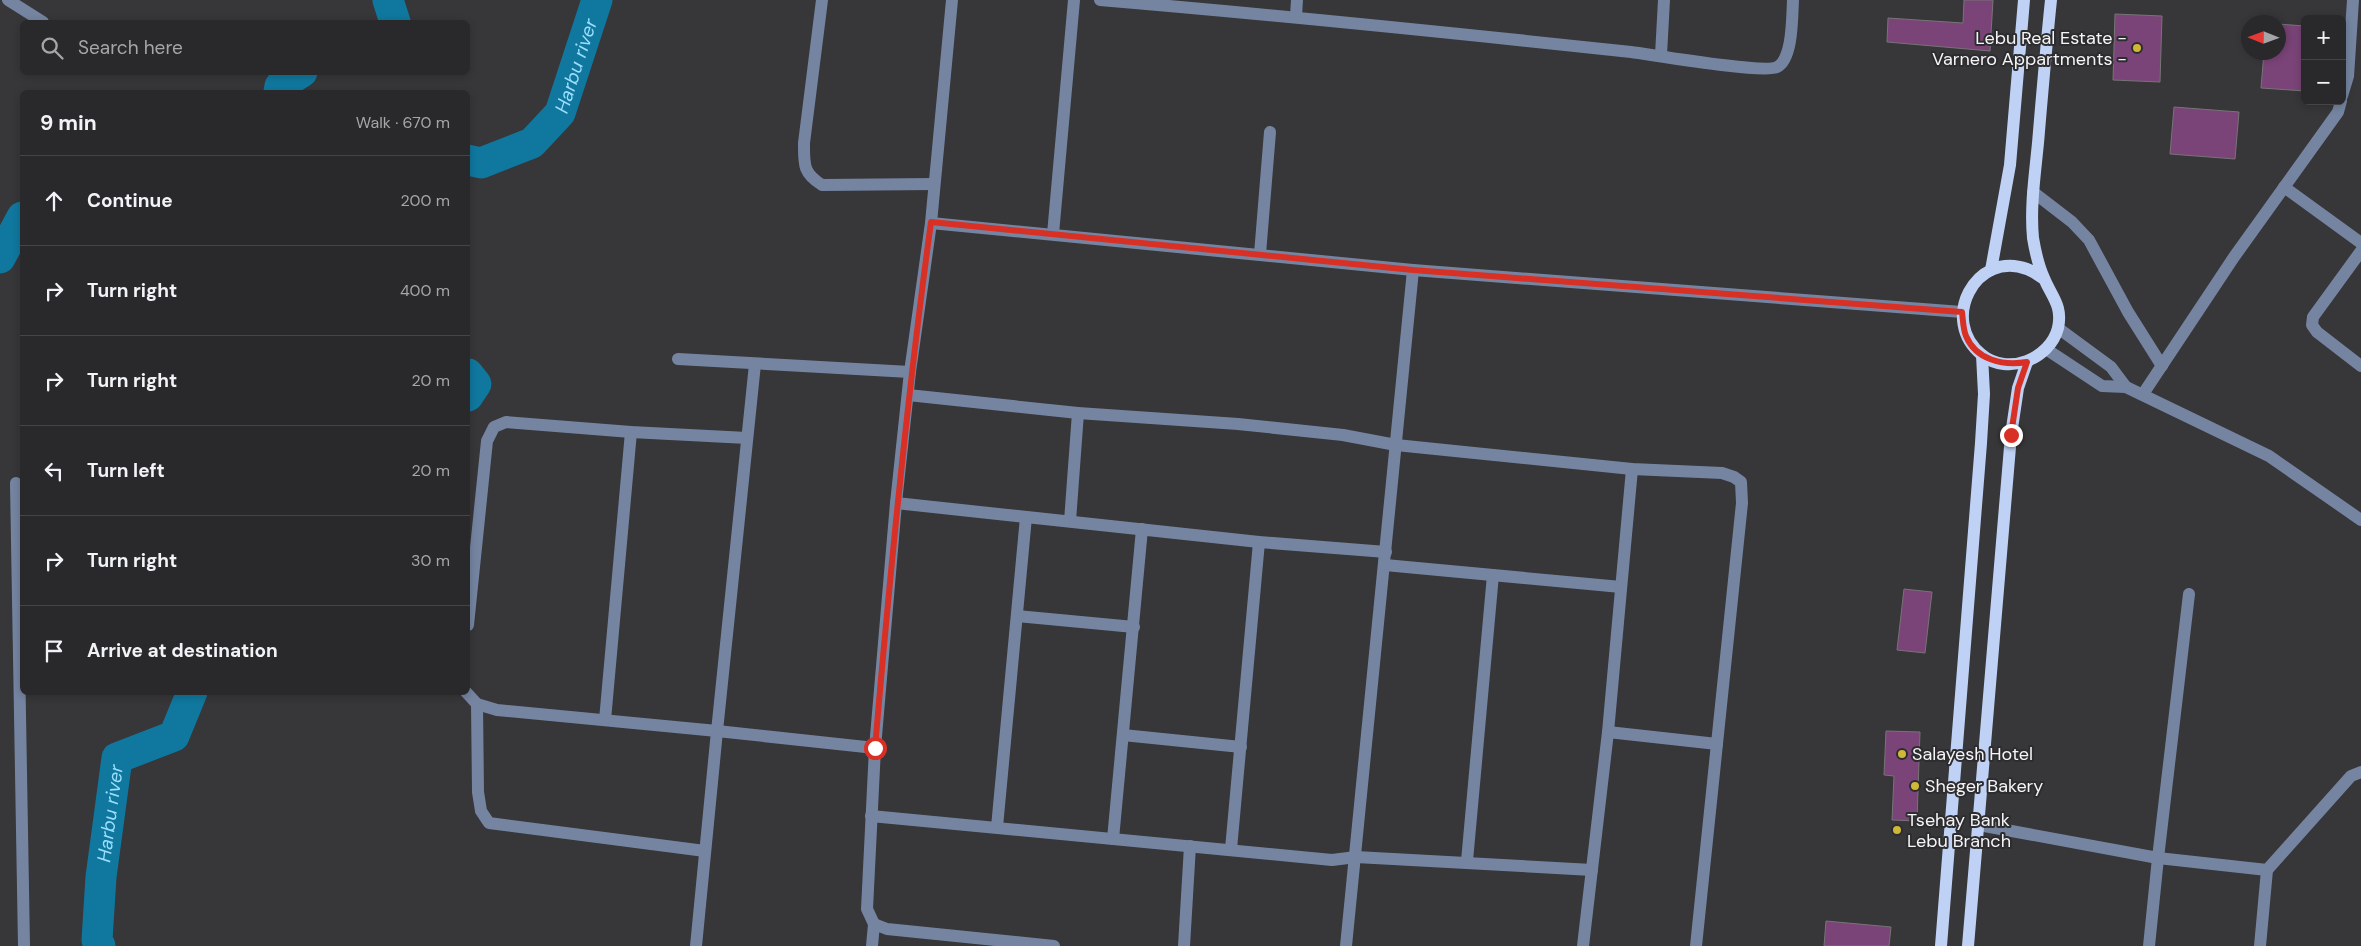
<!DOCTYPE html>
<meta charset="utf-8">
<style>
:root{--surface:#29282b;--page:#353437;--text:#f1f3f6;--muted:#a5a6a9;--line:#454447}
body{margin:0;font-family:"DM Sans",sans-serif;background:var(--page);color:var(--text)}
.controls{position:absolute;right:15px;top:15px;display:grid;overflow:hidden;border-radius:8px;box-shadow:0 2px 8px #0003}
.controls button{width:45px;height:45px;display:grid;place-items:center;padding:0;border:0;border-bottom:1px solid var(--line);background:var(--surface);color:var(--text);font:25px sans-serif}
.compass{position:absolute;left:2241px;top:15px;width:45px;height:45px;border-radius:50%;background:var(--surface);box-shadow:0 2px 8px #0003;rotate:271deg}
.stop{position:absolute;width:15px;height:15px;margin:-11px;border:4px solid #d93025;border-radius:50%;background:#fff}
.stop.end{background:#d93025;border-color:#fff;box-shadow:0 1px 5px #0008}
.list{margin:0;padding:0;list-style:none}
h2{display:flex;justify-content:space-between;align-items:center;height:65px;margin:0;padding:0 20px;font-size:21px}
h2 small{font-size:16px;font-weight:400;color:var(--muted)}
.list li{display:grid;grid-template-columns:32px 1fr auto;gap:15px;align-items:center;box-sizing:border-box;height:90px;padding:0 20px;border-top:1px solid var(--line)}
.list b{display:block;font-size:19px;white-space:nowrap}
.list em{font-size:16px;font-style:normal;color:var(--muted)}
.icon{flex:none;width:28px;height:28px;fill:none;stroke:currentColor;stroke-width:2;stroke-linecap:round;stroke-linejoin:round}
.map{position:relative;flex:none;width:2361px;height:946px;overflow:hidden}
.search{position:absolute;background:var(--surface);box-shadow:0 2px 8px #0003;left:20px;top:20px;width:450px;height:55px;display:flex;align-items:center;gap:12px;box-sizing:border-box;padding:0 18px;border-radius:8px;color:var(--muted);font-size:19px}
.panel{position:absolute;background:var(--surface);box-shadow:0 2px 8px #0003;left:20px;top:90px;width:450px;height:605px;border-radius:8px}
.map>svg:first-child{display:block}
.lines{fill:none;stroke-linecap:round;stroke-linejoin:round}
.river{stroke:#10789e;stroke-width:31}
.building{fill:#7a4478;stroke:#777477}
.minor{stroke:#7585a1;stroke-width:12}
.major{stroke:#bfd2f5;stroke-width:12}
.route{stroke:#d93025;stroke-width:6}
.poi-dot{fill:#cfb837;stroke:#2d2c2f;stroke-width:2}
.labels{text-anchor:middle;stroke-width:4;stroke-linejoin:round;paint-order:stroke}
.poi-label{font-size:18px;fill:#f5f4f6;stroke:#2d2c2f;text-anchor:start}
.water-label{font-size:19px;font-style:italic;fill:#9cdefe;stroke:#2d2c2f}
</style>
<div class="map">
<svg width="2361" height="946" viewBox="0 0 2361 946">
<rect width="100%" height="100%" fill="#373639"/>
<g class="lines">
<g class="river">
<path d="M 388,0 L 395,22"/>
<path d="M 279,92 L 280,86 L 302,72"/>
<path id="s1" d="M 468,160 L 481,163 L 532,143 L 560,113 L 597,0"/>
<path d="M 0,258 L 22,217"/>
<path d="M 468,374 L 476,384 L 468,396"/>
<path id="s2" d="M 100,946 L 97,940 L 101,877 L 117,758 L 174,736 L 192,692"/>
</g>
</g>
<g class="building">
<path d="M 1964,0 L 1993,0 L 1990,51 L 1887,42 L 1888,18 L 1963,23 Z"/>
<path d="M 2115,14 L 2162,16 L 2160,82 L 2113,80 Z"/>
<path d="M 2278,24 L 2305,26 L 2305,91 L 2261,88 L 2264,52 L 2278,52 Z"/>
<path d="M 2174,107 L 2239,112 L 2235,159 L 2170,154 Z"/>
<path d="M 1904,589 L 1932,592 L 1925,653 L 1897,650 Z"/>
<path d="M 1886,731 L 1920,732 L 1917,821 L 1892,820 L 1894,776 L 1884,775 Z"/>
<path d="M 1826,921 L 1891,927 L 1889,946 L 1824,946 Z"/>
</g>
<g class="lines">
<g class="minor">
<path d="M 8,0 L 43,22"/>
<path d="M 822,0 L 804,143 C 804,165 803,173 822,185 L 934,184"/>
<path d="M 1100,0 C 1278,15 1454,33 1631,52 C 1654,55 1764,74 1777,67 C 1793,59 1792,17 1793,0"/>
<path d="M 1296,16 L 1297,0"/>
<path d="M 1661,55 L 1664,0"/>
<path d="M 2342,96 L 2348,76 L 2353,0"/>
<path d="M 2284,187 L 2361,243"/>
<path d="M 2033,192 L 2072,222 L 2089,240 L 2128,312 L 2162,366"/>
<path d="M 931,223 L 1413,270 L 1962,312"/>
<path d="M 1053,234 L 1074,0"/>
<path d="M 2361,251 L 2313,317 L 2312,325 L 2317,332 L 2361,366"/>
<path d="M 1260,254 L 1270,132"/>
<path d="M 2058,328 L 2111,367 L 2126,387"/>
<path d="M 2046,349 L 2102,386 L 2126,387 L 2269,456 L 2361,520"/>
<path d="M 678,359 L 910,372"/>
<path d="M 2143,394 L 2234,257 L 2338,112 L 2341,101"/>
<path d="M 908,395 L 1078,413 L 1238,424 L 1343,435 L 1396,445 L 1632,469 L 1722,473 L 1734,477 L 1741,482 L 1742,503 L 1696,946"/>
<path d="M 16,483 L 24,946"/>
<path d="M 896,503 L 1259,542 L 1386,552"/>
<path d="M 1070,521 L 1078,413"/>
<path d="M 1385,565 L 1621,587"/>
<path d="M 2189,594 L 2158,858 L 2267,870 L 2260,946"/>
<path d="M 1017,616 L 1134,627"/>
<path d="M 468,625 L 487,441 L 494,427 L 506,422 L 631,432 L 747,438"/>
<path d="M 466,692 L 477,704 L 497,710 L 717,731 L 755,364"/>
<path d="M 477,704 L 478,792 L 481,811 L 489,823 L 705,851"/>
<path d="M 605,720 L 631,432"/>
<path d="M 1608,732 L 1717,744"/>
<path d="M 1123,735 L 1241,747"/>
<path d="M 871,816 L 1332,860 L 1356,857 L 1592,870"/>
<path d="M 1979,825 L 2158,858 L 2149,946"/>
<path d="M 997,827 L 1026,517"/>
<path d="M 1113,839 L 1142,529"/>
<path d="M 1231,849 L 1259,542"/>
<path d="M 1467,861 L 1493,575"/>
<path d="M 2267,870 L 2351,776 L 2361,772"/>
<path d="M 874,924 L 887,929 L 1054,946"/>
<path d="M 696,946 L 717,731 L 875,748"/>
<path d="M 872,946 L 874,924 L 867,909 L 875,748 L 896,503 L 910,372 L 931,223 L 952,0"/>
<path d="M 1184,946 L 1190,846"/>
<path d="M 1346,946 L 1413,270"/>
<path d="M 1583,946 L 1608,732 L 1632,469"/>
</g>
<g class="major">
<path d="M 1991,270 L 2010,165 L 2024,0"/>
<path d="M 2044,279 C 2039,276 2033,271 2027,269 C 1975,250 1939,321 1982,355 C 2008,376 2050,359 2058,328 C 2063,305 2051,296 2044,278 C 2039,267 2035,250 2033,238 C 2030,207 2035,174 2038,143 C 2042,96 2046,48 2051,0"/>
<path d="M 1941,946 L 1981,443 L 1984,394 L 1982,355"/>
<path d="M 1968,946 L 2011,435 L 2018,388 L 2027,362"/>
</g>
</g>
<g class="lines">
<path class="route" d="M 875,748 C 890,572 907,397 931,222 L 1413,270 L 1962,312 C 1963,319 1963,329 1966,336 C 1976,360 2003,366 2027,362 L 2018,388 L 2011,435"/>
</g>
<g class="poi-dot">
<circle cx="2137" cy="48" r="5"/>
<circle cx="1902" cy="754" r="5"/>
<circle cx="1915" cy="786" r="5"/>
<circle cx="1897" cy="830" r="5"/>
</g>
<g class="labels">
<g class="poi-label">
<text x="2127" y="44" text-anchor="end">Lebu Real Estate -<tspan x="2127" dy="21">Varnero Appartments -</tspan></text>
<text x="1912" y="760">Salayesh Hotel</text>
<text x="1925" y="792">Sheger Bakery</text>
<text x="1907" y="826">Tsehay Bank<tspan x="1907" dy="21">Lebu Branch</tspan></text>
</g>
<g class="water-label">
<text dy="7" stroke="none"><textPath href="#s1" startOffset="159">Harbu river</textPath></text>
<text dy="7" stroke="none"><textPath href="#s2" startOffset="134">Harbu river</textPath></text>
</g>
</g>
</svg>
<div class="controls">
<button>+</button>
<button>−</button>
</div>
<svg class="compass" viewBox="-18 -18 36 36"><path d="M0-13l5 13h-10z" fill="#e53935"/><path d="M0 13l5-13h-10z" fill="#a5a6a9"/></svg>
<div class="stop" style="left:875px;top:748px"></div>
<div class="stop end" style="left:2011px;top:435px"></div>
<div class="search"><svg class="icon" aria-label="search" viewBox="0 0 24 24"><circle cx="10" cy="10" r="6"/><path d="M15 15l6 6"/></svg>Search here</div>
<section class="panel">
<h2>9 min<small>Walk · 670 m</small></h2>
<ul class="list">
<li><svg class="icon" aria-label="ahead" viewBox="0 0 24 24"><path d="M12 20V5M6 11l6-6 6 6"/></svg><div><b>Continue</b></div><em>200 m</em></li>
<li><svg class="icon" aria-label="right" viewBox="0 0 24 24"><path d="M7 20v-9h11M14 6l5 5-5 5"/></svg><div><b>Turn right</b></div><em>400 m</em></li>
<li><svg class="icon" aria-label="right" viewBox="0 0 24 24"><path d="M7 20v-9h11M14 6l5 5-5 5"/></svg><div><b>Turn right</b></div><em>20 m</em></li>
<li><svg class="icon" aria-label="left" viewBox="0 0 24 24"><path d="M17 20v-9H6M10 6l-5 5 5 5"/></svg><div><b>Turn left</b></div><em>20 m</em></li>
<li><svg class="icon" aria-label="right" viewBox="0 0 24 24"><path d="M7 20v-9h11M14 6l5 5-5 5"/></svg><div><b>Turn right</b></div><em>30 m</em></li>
<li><svg class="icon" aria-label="arrive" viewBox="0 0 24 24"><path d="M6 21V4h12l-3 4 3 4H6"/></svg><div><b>Arrive at destination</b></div></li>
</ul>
</section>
</div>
